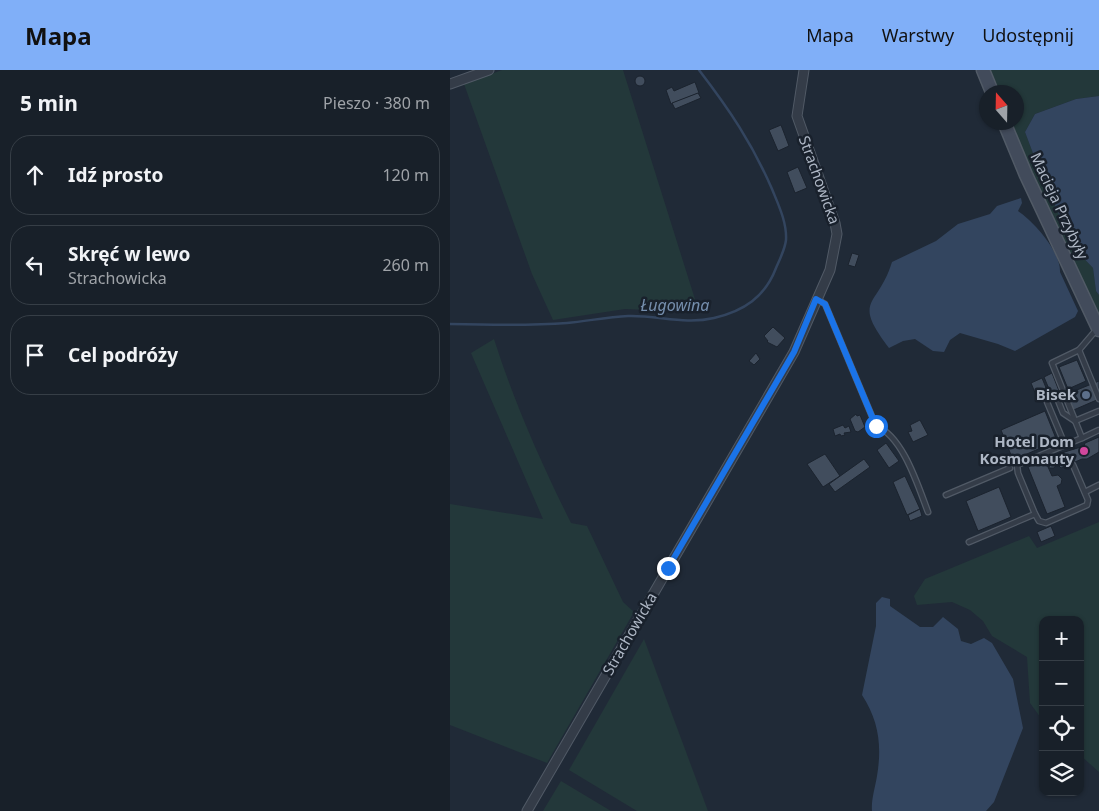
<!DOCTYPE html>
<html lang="pl">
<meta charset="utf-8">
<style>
:root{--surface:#182029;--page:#212831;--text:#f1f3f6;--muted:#9fa3a8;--line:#363e46;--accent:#80aff8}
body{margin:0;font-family:"Noto Sans",sans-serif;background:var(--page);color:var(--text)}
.controls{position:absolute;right:15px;bottom:15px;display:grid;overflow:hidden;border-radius:10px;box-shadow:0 1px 4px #0004}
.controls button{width:45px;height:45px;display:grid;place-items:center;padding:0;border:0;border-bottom:1px solid var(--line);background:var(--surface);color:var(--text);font:25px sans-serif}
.compass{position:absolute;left:529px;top:15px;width:45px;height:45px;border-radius:50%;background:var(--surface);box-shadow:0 1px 4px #0004;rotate:340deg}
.stop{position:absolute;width:15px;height:15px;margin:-11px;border:4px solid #1a73e8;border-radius:50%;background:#fff}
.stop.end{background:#1a73e8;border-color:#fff;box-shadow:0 1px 5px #0008}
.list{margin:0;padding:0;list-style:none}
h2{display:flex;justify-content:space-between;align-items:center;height:65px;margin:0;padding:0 20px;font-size:21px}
h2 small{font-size:16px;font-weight:400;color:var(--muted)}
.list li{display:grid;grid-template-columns:32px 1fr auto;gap:15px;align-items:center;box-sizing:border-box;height:80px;margin:0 10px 10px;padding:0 10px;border:1px solid var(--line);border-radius:20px}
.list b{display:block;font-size:19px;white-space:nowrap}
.list p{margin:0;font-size:16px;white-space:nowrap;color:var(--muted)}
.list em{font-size:16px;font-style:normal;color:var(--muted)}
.icon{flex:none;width:28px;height:28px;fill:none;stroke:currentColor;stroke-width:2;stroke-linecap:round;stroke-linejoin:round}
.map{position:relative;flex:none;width:649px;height:741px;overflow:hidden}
header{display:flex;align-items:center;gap:30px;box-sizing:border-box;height:70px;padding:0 25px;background:var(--accent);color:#111}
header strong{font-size:24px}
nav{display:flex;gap:28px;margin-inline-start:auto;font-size:18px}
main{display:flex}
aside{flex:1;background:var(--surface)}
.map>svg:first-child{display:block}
.green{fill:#23383a}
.water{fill:#33455f}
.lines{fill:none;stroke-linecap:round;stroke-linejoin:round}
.stream{stroke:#33455f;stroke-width:2.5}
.building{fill:#414d5d;stroke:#1b232e}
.lane-casing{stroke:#515a66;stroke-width:7}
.street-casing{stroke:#515a66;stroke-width:11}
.secondary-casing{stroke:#515a66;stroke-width:15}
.lane{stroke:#343c48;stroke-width:4.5}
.street{stroke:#343c48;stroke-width:9}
.secondary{stroke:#424b5b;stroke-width:12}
.route{stroke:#1a73e8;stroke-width:6}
.service-dot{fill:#5c6f8a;stroke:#19212c;stroke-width:2}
.hotel-dot{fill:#d1479c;stroke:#19212c;stroke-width:2}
.labels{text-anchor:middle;stroke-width:5;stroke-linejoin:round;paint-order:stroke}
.street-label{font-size:15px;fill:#aeb7c5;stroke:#19212c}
.poi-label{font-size:15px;font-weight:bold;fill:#aeb7c5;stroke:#19212c;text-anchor:end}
.water-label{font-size:16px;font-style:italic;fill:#758ead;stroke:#19212c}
</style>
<header>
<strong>Mapa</strong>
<nav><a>Mapa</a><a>Warstwy</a><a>Udostępnij</a></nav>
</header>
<main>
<aside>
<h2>5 min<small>Pieszo · 380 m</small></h2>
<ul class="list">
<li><svg class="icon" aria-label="ahead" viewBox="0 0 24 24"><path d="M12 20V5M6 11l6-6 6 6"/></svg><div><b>Idź prosto</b></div><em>120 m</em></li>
<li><svg class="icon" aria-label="left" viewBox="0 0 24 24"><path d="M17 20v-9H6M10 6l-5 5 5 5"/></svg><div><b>Skręć w lewo</b><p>Strachowicka</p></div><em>260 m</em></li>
<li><svg class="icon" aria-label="arrive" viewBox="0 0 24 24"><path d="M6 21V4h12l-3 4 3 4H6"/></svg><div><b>Cel podróży</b></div></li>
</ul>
</aside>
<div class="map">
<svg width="649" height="741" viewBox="0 0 649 741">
<rect width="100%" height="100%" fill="#202a37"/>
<g class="green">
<path d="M 52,0 L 173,0 L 249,242 L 175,239 L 103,250 L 82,204 L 14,14 Z"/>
<path d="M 537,0 L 649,0 L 649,26 L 626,29 L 585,44 L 575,62 L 587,94 L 623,177 L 643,198 L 646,221 L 649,225 L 649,252 L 558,53 L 566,52 L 566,22 L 546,22 Z"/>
<path d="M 44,269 C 64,332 91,393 121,453 L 137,456 L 173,532 L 184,542 L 97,693 L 0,655 L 0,434 L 93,449 L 21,283 Z"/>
<path d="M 649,452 L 649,702 L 630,685 L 630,550 L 593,550 L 593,651 L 580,633 L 577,587 L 542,566 L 533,551 L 520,540 L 502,532 L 467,535 L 464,526 L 475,509 L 579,466 L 587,478 Z"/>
<path d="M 194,569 L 258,741 L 187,741 L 119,700 Z"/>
<path d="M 111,711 L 161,741 L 93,741 Z"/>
</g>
<g class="water">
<path d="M 649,26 L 649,225 L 646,221 L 643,198 L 623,177 L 587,94 L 575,62 L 585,44 L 626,29 Z"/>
<path d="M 571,128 L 572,133 L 568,141 C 584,152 611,182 610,202 L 628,241 L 625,247 L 565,281 L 548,274 L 510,263 L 500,270 L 494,282 L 483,281 L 465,269 L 453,271 L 439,278 C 401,228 428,238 442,192 L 486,171 L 508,154 L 540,144 L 547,136 Z"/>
<path d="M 432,527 L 440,529 L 440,536 L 470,557 L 483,557 L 493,547 L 508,559 L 511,571 L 521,574 L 534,568 L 542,573 L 563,609 L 573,658 L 544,732 L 536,741 L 422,741 C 421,730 425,718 427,706 C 432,676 429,651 412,625 L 426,556 L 426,533 Z"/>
</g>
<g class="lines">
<path class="stream" d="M 0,254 C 39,255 79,256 117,253 C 138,251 157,247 178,246 C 207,245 235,255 264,248 C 294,241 315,227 326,198 C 330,189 335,179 336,170 C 337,152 328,134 322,119 C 302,73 279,39 249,0"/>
</g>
<g class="building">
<circle cx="190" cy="11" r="5"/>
<path d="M 245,12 L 249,23 L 221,34 L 216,20 L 222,17 L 224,21 Z"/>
<path d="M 248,23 L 251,28 L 225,39 L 222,33 Z"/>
<path d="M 331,55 L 339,76 L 328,81 L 319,60 Z"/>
<path d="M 348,97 L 357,118 L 345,123 L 337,102 Z"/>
<path d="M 402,183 L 409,185 L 405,197 L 398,195 Z"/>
<path d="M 323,257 L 335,268 L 327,277 L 317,272 L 318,271 L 314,266 Z"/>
<path d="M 306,283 L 310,289 L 304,295 L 299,291 Z"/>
<path d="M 627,290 L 636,311 L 618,319 L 609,297 Z"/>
<path d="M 602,303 L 609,321 L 601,324 L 594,307 Z"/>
<path d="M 592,308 L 599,325 L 588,330 L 581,313 Z"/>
<path d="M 649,311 L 649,329 L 619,342 L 612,326 Z"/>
<path d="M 595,341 L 607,371 L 563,390 L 551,360 Z"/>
<path d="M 406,344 L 407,346 L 410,345 L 415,357 L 408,362 L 405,361 L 400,349 Z"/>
<path d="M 470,350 L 478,365 L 463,372 L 458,362 L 462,361 L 460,355 Z"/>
<path d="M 393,355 L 395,358 L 399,356 L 401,362 L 394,363 L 395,365 L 391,366 L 390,364 L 385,366 L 383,359 Z"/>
<path d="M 649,367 L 649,382 L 637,389 L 632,389 L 611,398 L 607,394 L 604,398 L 599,398 L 600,391 L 606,391 L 605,385 L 634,376 L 635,373 Z"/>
<path d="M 436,373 L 449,391 L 439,398 L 427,380 Z"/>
<path d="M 375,384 L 390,406 L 373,417 L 357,394 Z"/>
<path d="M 414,389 L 420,397 L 385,422 L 379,414 Z"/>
<path d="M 595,390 L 602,406 L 608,405 L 612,409 L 611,414 L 607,416 L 615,437 L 597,444 L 578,397 Z"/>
<path d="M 455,406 L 470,439 L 457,445 L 443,412 Z"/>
<path d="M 549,417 L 561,447 L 528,461 L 516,431 Z"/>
<path d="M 470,439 L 472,446 L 460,451 L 458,445 Z"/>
<path d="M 601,456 L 605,466 L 591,472 L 587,462 Z"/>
</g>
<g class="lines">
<defs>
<g id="lane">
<path d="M 368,230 L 375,234 L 426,356 C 453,366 468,416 478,442"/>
<path d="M 647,259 L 629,280 L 602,293 L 632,368 L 649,360"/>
<path d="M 629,280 L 649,329"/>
<path d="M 607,328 L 613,343 L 625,351 L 649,341"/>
<path d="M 597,332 L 615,375"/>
<path d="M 635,422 L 649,415"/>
<path d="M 496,425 L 560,398"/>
<path d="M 585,444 L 589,451 L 596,453 L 637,435 L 638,430 L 623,395"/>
<path d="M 519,472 L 585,444 L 568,403 L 567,395 L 632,368"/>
</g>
<g id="street">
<path d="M 0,14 L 39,0"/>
<path d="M 77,741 L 344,282 L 380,200 L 387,164 L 385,153 L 347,46 L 354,0"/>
</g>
<g id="secondary">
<path d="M 533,0 L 542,22"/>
<path d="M 554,52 L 576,105 L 649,260"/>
</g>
</defs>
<use href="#lane" class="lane-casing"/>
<use href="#street" class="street-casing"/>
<use href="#secondary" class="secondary-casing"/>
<use href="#lane" class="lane"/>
<use href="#street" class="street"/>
<use href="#secondary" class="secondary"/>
</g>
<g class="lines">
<path class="route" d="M 218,498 L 344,282 L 366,229 L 375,234 L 426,356"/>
</g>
<circle class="service-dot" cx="636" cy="325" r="5"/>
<circle class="hotel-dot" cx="634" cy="381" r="5"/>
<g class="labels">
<g class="street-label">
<text transform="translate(369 110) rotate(70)" y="5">Strachowicka</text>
<text transform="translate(609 136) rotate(65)" y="5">Macieja Przybyły</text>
<text transform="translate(180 564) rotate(-60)" y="5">Strachowicka</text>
</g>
<g class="poi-label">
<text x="626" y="330">Bisek</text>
<text x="624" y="377">Hotel Dom<tspan x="624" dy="17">Kosmonauty</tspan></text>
</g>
<g class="water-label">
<text x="225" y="241">Ługowina</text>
</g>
</g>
</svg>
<div class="controls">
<button>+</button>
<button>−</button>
<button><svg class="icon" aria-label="locate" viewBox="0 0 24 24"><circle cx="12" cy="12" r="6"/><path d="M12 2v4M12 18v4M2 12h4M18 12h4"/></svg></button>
<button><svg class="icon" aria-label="layers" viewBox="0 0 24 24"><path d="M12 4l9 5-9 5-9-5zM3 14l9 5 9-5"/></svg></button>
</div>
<svg class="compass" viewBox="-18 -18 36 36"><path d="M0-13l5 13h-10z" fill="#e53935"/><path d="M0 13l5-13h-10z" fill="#9fa3a8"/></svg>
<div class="stop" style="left:426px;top:356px"></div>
<div class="stop end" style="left:218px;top:498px"></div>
</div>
</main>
